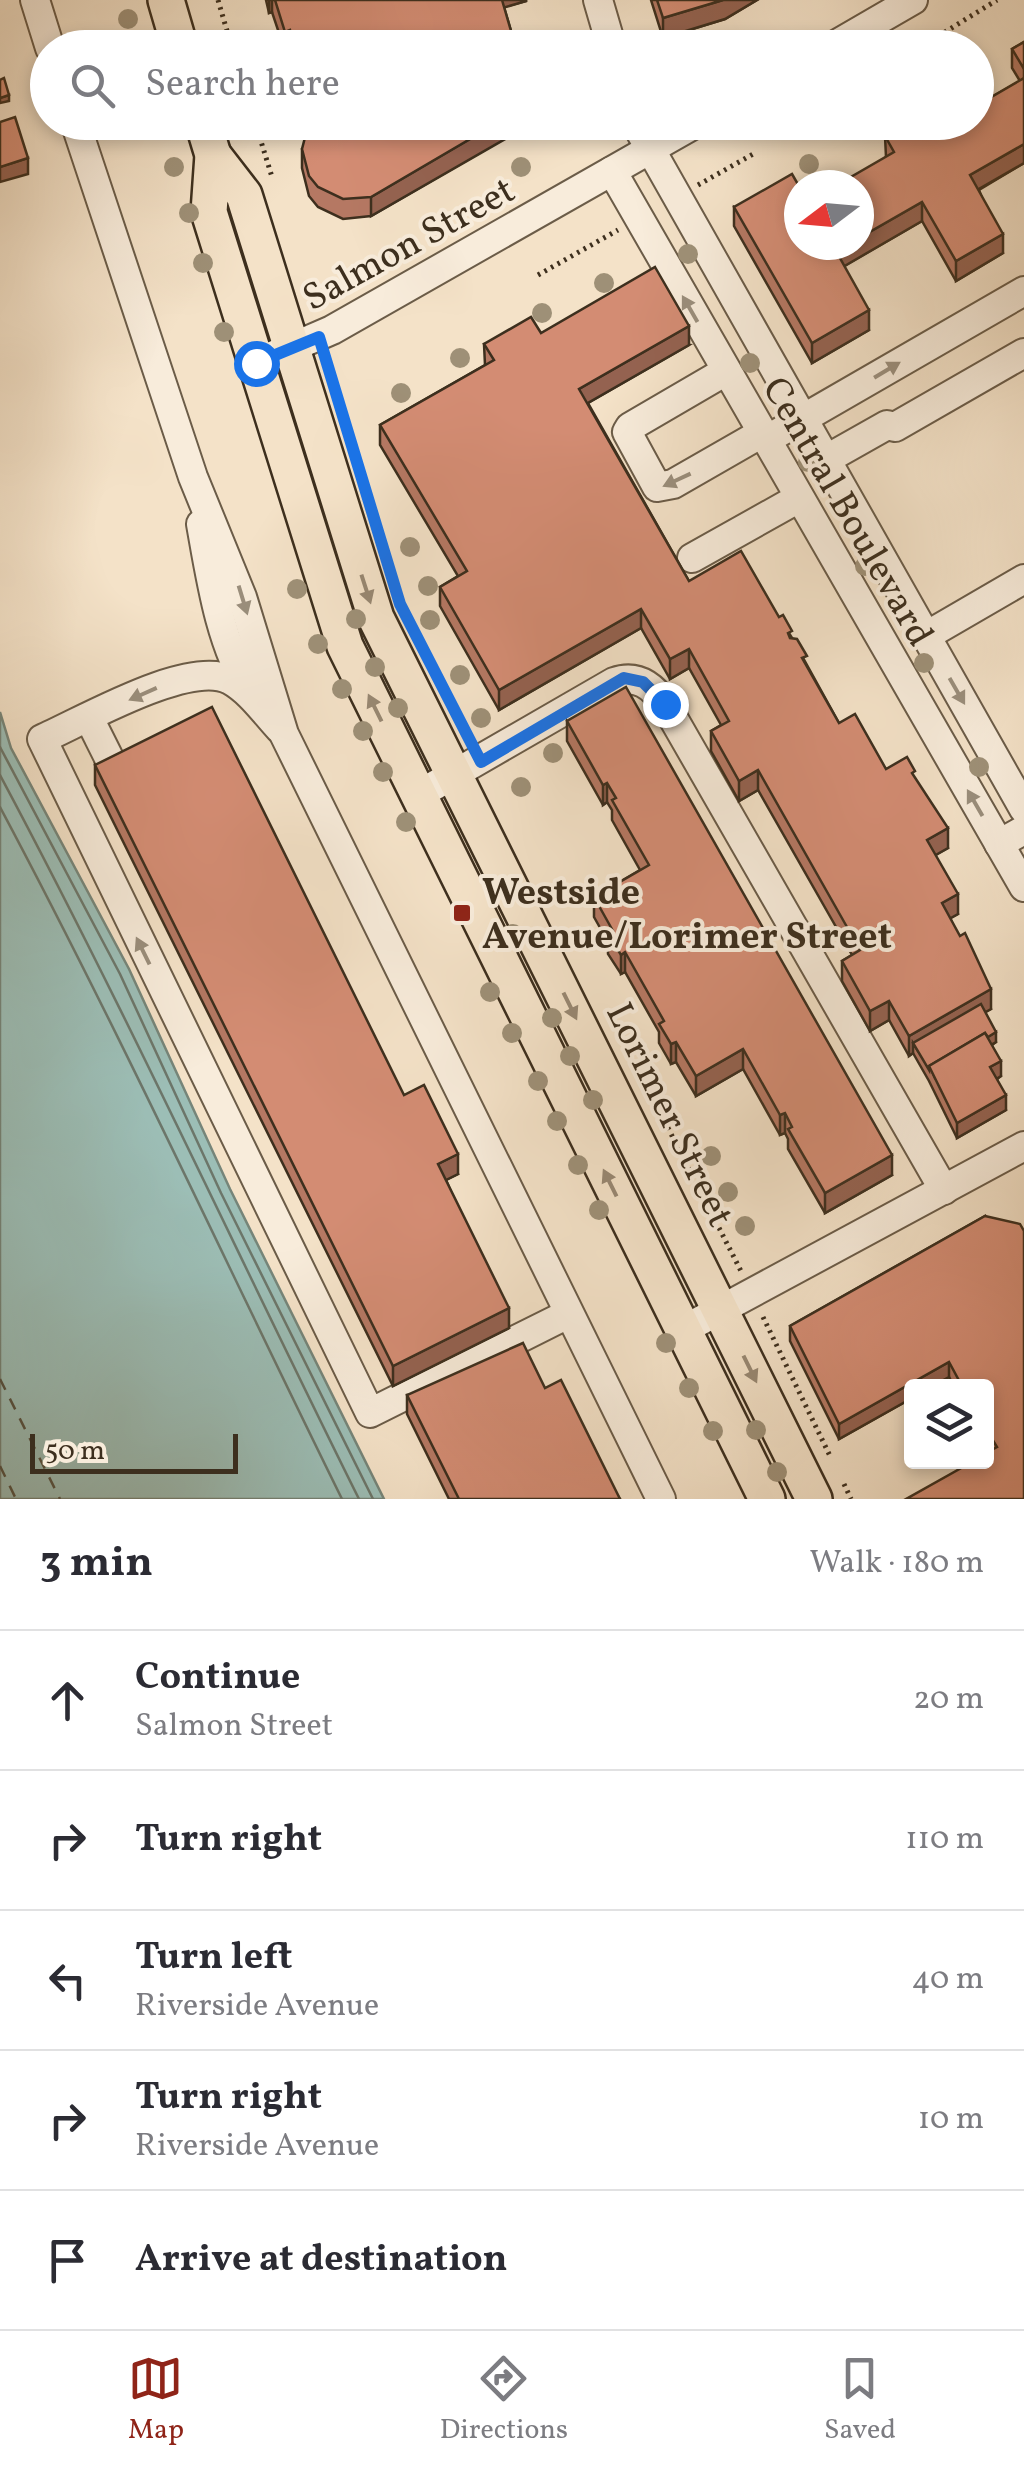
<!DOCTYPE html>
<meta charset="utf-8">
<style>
:root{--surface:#fff;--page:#f2f2f3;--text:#2b2b33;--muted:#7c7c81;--line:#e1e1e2;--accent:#8f2418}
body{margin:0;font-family:Vollkorn,serif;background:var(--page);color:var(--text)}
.controls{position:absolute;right:30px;bottom:30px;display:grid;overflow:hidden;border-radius:10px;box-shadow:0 5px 15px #0003}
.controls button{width:90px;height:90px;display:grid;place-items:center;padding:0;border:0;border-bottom:2px solid var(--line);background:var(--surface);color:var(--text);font:50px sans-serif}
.compass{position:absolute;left:784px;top:170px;width:90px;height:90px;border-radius:50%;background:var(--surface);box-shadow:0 5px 15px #0003;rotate:254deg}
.scale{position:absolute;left:30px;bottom:25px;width:208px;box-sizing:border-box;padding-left:10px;border:5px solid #3d2f1e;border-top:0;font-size:28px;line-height:35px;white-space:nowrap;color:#3d2f1e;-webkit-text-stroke:8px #f8ecdb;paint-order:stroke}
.stop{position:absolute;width:30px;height:30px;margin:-22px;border:8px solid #1a73e8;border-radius:50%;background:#fff}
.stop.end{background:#1a73e8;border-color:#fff;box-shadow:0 2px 10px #0008}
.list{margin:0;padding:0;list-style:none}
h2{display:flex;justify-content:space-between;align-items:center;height:130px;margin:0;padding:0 40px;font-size:42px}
h2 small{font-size:32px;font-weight:400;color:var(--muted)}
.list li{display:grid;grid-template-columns:65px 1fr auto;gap:30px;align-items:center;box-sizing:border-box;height:140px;padding:0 40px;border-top:2px solid var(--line)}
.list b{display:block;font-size:38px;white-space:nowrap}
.list p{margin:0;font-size:32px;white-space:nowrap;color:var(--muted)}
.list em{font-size:32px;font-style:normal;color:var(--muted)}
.icon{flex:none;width:55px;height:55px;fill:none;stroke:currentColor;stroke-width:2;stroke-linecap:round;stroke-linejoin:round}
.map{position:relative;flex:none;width:1024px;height:1499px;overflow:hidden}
.search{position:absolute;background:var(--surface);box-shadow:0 5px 15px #0003;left:30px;right:30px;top:30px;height:110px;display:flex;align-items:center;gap:25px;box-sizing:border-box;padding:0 35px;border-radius:55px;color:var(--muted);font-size:38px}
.sheet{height:830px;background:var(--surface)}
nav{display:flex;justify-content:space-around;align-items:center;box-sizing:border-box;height:140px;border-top:2px solid var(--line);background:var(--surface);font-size:28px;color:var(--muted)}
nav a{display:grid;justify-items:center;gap:5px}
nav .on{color:var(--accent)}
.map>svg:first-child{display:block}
.water{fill:#9cbeb6;stroke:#768579;stroke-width:2.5}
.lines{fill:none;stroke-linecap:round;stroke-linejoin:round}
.shore{stroke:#6c766a;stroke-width:2.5}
.ferry{stroke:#555344;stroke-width:2.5;stroke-dasharray:12 10;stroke-linecap:butt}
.minor-casing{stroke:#6b5c48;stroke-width:32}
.major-casing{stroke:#3d2f1e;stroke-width:40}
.path{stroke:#3d2f1e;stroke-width:5;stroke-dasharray:2.5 5;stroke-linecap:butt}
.minor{stroke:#f8ecdb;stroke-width:28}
.major{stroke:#f4e2c8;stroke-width:35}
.tree{fill:#9e9077}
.wall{fill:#b57863;stroke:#3d2f1e;stroke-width:2.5}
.shaded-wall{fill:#946250;stroke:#3d2f1e;stroke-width:2.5}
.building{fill:#d38c73;stroke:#3d2f1e;stroke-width:2.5}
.oneway{fill:#9a8e7c}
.oneway2{fill:#988873}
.route{stroke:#1a73e8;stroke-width:12}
.poi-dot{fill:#8f2418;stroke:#f8ecdb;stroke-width:4}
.labels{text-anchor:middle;stroke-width:8;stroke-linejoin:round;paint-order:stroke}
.street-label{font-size:38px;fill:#3d2f1e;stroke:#f8ecdb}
.poi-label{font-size:38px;font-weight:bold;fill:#3d2f1e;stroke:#f8ecdb;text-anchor:start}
</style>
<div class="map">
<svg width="1024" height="1499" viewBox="0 0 1024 1499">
<rect width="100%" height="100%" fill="#f4e2c8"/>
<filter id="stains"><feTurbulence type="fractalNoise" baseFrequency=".002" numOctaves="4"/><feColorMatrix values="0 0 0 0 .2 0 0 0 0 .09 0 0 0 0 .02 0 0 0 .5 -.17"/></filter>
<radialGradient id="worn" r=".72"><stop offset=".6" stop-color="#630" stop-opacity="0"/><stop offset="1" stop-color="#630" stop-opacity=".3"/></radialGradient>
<path class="water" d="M 0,712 L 11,748 L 129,969 L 230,1189 L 384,1499 L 0,1499 Z"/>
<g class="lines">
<g class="shore">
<path d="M 0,747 L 120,974 L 221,1193 L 373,1499"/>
<path d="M 0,775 C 127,1013 239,1258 359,1499"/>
<path d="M 0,807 C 121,1034 228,1268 342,1499"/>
</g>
<g class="ferry">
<path d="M 0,1379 L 60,1499"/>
<path d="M 0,1466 L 16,1499"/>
</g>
<defs>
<g id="minor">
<path d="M 35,0 L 50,48"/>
<path d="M 598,0 L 612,48"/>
<path d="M 830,48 L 913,0"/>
<path d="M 75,122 L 193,477 L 242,597 L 284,734 L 661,1499"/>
<path d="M 635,122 L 1024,809"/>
<path d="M 612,171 L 1024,887"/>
<path d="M 256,363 L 332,330 L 698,122"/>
<path d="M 726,371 L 630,427 L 627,432 L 657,487 L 673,484 L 762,433"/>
<path d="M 766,440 L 1024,291"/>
<path d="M 825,460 L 887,425 L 895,427 L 1024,353"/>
<path d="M 201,524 C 211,580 220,644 251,693"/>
<path d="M 692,558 L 799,498"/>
<path d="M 926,636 L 1024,579"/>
<path d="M 89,718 L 115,770"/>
<path d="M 280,729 C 265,713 250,691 230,680 C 189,659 83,721 42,739 L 370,1413 L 568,1314"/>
<path d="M 418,795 L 614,682 C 637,674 652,685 665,704 L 944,1190"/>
<path d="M 999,844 L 1024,830"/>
<path d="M 683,1330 L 1024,1146"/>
</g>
<g id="major">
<path d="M 166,0 L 180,48"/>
<path d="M 203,122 L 213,155 L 209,212 L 345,646 L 767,1499"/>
<path d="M 213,155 L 244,195 L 376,618 L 814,1499"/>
</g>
</defs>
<use href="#minor" class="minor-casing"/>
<use href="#major" class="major-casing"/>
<g class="path">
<path d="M 218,0 L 232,48"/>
<path d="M 919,48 L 997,0"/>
<path d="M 255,122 L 272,177"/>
<path d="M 895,122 L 895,123"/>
<path d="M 698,185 L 755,153"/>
<path d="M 538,275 L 618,230"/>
<path d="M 644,1081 L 741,1271"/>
<path d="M 763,1317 L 830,1456"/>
<path d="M 844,1484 L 851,1499"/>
</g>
<use href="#minor" class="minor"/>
<use href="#major" class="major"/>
</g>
<g class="tree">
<circle cx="128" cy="19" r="10"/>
<circle cx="809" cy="164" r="10"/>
<circle cx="174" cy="167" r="10"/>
<circle cx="521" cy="167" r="10"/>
<circle cx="189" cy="213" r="10"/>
<circle cx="688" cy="254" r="10"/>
<circle cx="203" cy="263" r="10"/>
<circle cx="604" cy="283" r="10"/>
<circle cx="542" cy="313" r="10"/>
<circle cx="224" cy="332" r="10"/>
<circle cx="460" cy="358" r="10"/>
<circle cx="750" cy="363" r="10"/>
<circle cx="401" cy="393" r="10"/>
<circle cx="808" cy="462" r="10"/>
<circle cx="410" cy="547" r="10"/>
<circle cx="865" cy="566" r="10"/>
<circle cx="428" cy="586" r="10"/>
<circle cx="297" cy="589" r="10"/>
<circle cx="356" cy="619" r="10"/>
<circle cx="430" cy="620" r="10"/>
<circle cx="318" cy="644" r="10"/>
<circle cx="924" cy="663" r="10"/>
<circle cx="375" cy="667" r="10"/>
<circle cx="460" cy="675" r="10"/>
<circle cx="342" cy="689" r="10"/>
<circle cx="398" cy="708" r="10"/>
<circle cx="481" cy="718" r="10"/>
<circle cx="363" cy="731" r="10"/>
<circle cx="553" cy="753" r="10"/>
<circle cx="979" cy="767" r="10"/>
<circle cx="383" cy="772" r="10"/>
<circle cx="521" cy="787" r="10"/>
<circle cx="406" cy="822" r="10"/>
<circle cx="513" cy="934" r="10"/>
<circle cx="490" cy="992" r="10"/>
<circle cx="552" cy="1018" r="10"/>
<circle cx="512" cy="1033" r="10"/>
<circle cx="570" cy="1056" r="10"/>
<circle cx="538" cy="1081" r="10"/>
<circle cx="593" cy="1100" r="10"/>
<circle cx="557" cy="1121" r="10"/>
<circle cx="711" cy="1156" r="10"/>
<circle cx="578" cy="1165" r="10"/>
<circle cx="728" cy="1192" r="10"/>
<circle cx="599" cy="1210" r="10"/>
<circle cx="745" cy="1226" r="10"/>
<circle cx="666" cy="1343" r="10"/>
<circle cx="689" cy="1388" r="10"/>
<circle cx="756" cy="1430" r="10"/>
<circle cx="713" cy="1431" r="10"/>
<circle cx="777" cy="1472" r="10"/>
</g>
<g class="wall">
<path d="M 266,0 L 526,0 L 526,1 L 504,7 L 516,48 L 284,48 L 272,12 L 269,13 Z"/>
<path d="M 651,0 L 757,0 L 725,19 L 663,38 Z"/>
<path d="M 1024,42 L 1024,163 L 979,190 L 1003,253 L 956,281 L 922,221 L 844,266 L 869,330 L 812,363 L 734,226 L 734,207 L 799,245 L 886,157 L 885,136 L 942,125 L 1020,81 L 1012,68 L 1012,49 Z"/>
<path d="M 533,122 L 371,216 L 343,219 L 318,207 L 309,196 L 302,168 L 302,149 Z"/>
<path d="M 541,333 L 689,345 L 588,403 L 689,581 L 779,617 L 792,638 L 839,723 L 886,769 L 915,779 L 948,848 L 935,855 L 958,914 L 950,918 L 991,1009 L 985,1012 L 996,1042 L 992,1045 L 1001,1076 L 997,1079 L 1006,1110 L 957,1138 L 929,1081 L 913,1053 L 909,1056 L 889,1020 L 870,1031 L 842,981 L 842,961 L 852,955 L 758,790 L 739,801 L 711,751 L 711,731 L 721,725 L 689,668 L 670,679 L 641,628 L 499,710 L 440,606 L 440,587 L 458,576 L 380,445 L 380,425 L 485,365 L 484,344 Z"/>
<path d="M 567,721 L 892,1175 L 825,1213 L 788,1149 L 788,1139 L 785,1133 L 780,1135 L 743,1069 L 696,1096 L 676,1062 L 671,1064 L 659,1043 L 659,1032 L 625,972 L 621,974 L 608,954 L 608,942 L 594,917 L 594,897 L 640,870 L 612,820 L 612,810 L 607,802 L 603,805 L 567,741 Z"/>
<path d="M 95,765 L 404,1095 L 458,1174 L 446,1180 L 509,1328 L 393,1386 L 95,785 Z"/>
<path d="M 985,1216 L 1024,1499 L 986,1444 L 986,1386 L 954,1386 L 949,1377 L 932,1386 L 912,1386 L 912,1398 L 839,1439 L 790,1341 L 790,1326 Z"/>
<path d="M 545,1388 L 620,1499 L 449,1499 L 407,1414 L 407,1395 Z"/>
</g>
<g class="shaded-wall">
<path d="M 269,0 L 272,0 L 272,12 L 269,13 Z"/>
<path d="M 499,0 L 526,0 L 526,1 L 499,9 Z"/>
<path d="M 723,0 L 757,0 L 725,19 L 663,38 L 663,18 Z"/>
<path d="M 290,30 L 290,48 L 285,48 L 285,32 Z"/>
<path d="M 9,95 L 9,101 L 0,103 L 0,98 Z"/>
<path d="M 499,122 L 533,123 L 371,216 L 371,197 Z"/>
<path d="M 1024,144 L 1024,163 L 970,194 L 970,175 Z"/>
<path d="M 28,158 L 28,174 L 0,182 L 0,167 Z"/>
<path d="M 922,202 L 922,221 L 836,271 L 836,251 L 846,245 L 859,245 L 859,238 Z"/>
<path d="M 1003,234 L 1003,253 L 956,281 L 956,261 Z"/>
<path d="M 869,310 L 869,330 L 812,363 L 812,343 Z"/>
<path d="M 689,326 L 689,345 L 579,408 L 579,389 Z"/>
<path d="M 641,609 L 641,628 L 499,710 L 499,690 Z"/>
<path d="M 689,649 L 689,668 L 670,679 L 670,659 Z"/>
<path d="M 758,770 L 758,790 L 739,801 L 739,781 Z"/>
<path d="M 607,783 L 607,802 L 603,805 L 603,785 Z"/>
<path d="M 948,828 L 948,848 L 927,860 L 927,840 Z"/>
<path d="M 958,894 L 958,914 L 942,923 L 942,903 Z"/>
<path d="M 625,952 L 625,972 L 621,974 L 621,955 Z"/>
<path d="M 991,989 L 991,1009 L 918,1051 L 913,1043 L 913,1053 L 909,1056 L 909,1036 Z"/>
<path d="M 889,1001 L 889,1020 L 870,1031 L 870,1011 Z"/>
<path d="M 996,1032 L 996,1042 L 935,1078 L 931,1069 Z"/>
<path d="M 676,1042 L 676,1062 L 671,1064 L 671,1044 Z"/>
<path d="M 743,1049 L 743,1069 L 696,1096 L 696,1076 Z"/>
<path d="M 1001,1061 L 1001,1076 L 990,1083 L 990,1067 Z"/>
<path d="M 1006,1095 L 1006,1110 L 957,1138 L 957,1123 Z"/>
<path d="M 785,1113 L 785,1133 L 780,1135 L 780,1115 Z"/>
<path d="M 458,1154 L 458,1174 L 438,1184 L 438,1164 Z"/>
<path d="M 892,1155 L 892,1175 L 825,1213 L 825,1193 Z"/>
<path d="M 509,1308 L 509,1328 L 393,1386 L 393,1366 Z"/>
<path d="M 949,1362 L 949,1377 L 932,1386 L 912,1386 L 912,1398 L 839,1439 L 839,1424 Z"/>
</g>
<g class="building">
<path d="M 275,0 L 502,0 L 516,48 L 295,48 L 290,30 L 285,32 Z"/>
<path d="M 657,0 L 723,0 L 663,18 Z"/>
<path d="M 1024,42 L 1024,69 L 1012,49 Z"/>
<path d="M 4,78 L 9,95 L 0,98 L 0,80 Z"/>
<path d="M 1024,78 L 1024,144 L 970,175 L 1003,234 L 956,261 L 922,202 L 859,238 L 859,185 L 837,185 L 894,152 L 885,136 L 908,122 L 941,122 L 942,125 L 947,122 L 976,122 L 976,106 Z"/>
<path d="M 15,117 L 28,158 L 0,167 L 0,122 Z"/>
<path d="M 309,122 L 499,122 L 371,197 L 343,199 L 318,187 L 309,176 L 302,149 Z"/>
<path d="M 792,174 L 799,186 L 799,245 L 846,245 L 836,251 L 869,310 L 812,343 L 734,207 Z"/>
<path d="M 655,267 L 689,326 L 579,389 L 689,581 L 741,551 L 779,617 L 783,615 L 792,631 L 788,633 L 790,638 L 797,639 L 807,656 L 802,658 L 839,723 L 855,714 L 886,769 L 907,757 L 915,771 L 912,773 L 948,828 L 927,840 L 958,894 L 942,903 L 960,936 L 965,933 L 991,989 L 909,1036 L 889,1001 L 870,1011 L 842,961 L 860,950 L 758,770 L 739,781 L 711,731 L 729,721 L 689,649 L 670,659 L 641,609 L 499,690 L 440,587 L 467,571 L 380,425 L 494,360 L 484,344 L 531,317 L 541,333 Z"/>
<path d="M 626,687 L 892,1155 L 825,1193 L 788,1129 L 792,1127 L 785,1113 L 780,1115 L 743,1049 L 696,1076 L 676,1042 L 671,1044 L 659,1024 L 664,1021 L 625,952 L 621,955 L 608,934 L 613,931 L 594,897 L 649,865 L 612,800 L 616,798 L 607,783 L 603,785 L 567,721 Z"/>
<path d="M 212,707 L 404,1095 L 424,1085 L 458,1154 L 438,1164 L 509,1308 L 393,1366 L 95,765 Z"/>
<path d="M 981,1004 L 996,1032 L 988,1037 L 985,1033 L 929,1066 L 929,1070 L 913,1043 Z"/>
<path d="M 985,1033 L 1001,1061 L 990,1067 L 1006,1095 L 957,1123 L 929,1066 Z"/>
<path d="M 985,1216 L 1020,1224 L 1024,1231 L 1024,1499 L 906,1499 L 972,1462 L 986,1462 L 986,1453 L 997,1447 L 986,1429 L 986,1386 L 962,1386 L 949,1362 L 839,1424 L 790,1326 Z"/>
<path d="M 523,1343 L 545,1388 L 561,1380 L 620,1499 L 459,1499 L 407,1395 Z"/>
</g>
<defs><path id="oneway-solid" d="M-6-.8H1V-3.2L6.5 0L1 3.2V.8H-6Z" transform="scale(2.5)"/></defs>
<g class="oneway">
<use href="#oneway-solid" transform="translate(690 309) rotate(-120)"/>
<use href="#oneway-solid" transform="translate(887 370) rotate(-31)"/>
<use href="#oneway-solid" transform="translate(677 480) rotate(155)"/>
<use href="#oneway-solid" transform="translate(243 600) rotate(73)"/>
<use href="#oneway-solid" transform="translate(957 691) rotate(60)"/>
<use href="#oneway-solid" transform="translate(143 694) rotate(156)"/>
<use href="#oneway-solid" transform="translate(975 803) rotate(-120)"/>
<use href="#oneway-solid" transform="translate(143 951) rotate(-116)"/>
</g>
<g class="oneway2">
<use href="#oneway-solid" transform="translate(366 589) rotate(72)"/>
<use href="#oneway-solid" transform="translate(375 708) rotate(-116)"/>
<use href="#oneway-solid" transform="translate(570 1006) rotate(64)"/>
<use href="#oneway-solid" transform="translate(610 1183) rotate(-116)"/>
<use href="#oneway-solid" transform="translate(750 1369) rotate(64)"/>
</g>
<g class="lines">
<path class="route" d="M 256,363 L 319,337 L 400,604 L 481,762 L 624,678 L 643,682 L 665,704"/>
</g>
<rect class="poi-dot" x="452" y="903" width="20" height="20" rx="5"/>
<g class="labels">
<g class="street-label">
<text transform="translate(408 243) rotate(-29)" y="13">Salmon Street</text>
<text transform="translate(849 511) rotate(60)" y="13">Central Boulevard</text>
<text transform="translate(671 1114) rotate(64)" y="13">Lorimer Street</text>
</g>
<g class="poi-label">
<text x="482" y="904">Westside<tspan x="482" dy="44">Avenue/Lorimer Street</tspan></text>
</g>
</g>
<rect width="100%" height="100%" filter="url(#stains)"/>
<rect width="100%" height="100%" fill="url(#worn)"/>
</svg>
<div class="controls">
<button><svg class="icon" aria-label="layers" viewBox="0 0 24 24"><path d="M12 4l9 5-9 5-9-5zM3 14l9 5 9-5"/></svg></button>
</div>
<svg class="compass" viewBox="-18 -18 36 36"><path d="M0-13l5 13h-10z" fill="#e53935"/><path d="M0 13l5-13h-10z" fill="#7c7c81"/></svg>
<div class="scale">50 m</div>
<div class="stop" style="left:256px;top:363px"></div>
<div class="stop end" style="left:665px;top:704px"></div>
<div class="search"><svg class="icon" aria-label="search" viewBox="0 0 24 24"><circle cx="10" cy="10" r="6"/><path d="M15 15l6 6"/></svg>Search here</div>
</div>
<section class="sheet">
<h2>3 min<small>Walk · 180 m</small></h2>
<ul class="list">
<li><svg class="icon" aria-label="ahead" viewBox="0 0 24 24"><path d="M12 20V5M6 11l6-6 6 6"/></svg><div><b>Continue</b><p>Salmon Street</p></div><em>20 m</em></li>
<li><svg class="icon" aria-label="right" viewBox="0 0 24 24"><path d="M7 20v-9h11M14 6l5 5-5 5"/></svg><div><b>Turn right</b></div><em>110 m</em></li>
<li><svg class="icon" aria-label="left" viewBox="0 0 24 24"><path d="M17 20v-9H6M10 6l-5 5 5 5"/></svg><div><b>Turn left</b><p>Riverside Avenue</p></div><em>40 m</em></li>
<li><svg class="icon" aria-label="right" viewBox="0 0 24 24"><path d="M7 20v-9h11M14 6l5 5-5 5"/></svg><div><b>Turn right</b><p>Riverside Avenue</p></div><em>10 m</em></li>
<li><svg class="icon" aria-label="arrive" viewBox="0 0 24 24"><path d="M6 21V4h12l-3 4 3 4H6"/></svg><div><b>Arrive at destination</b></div></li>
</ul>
</section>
<nav>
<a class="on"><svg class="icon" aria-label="map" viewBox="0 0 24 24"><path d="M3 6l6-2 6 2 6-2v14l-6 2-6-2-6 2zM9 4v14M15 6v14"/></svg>Map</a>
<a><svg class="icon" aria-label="directions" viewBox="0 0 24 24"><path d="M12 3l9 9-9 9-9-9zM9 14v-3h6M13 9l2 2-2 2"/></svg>Directions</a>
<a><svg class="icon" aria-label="saved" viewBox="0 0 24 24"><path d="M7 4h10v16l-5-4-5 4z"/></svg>Saved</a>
</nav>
